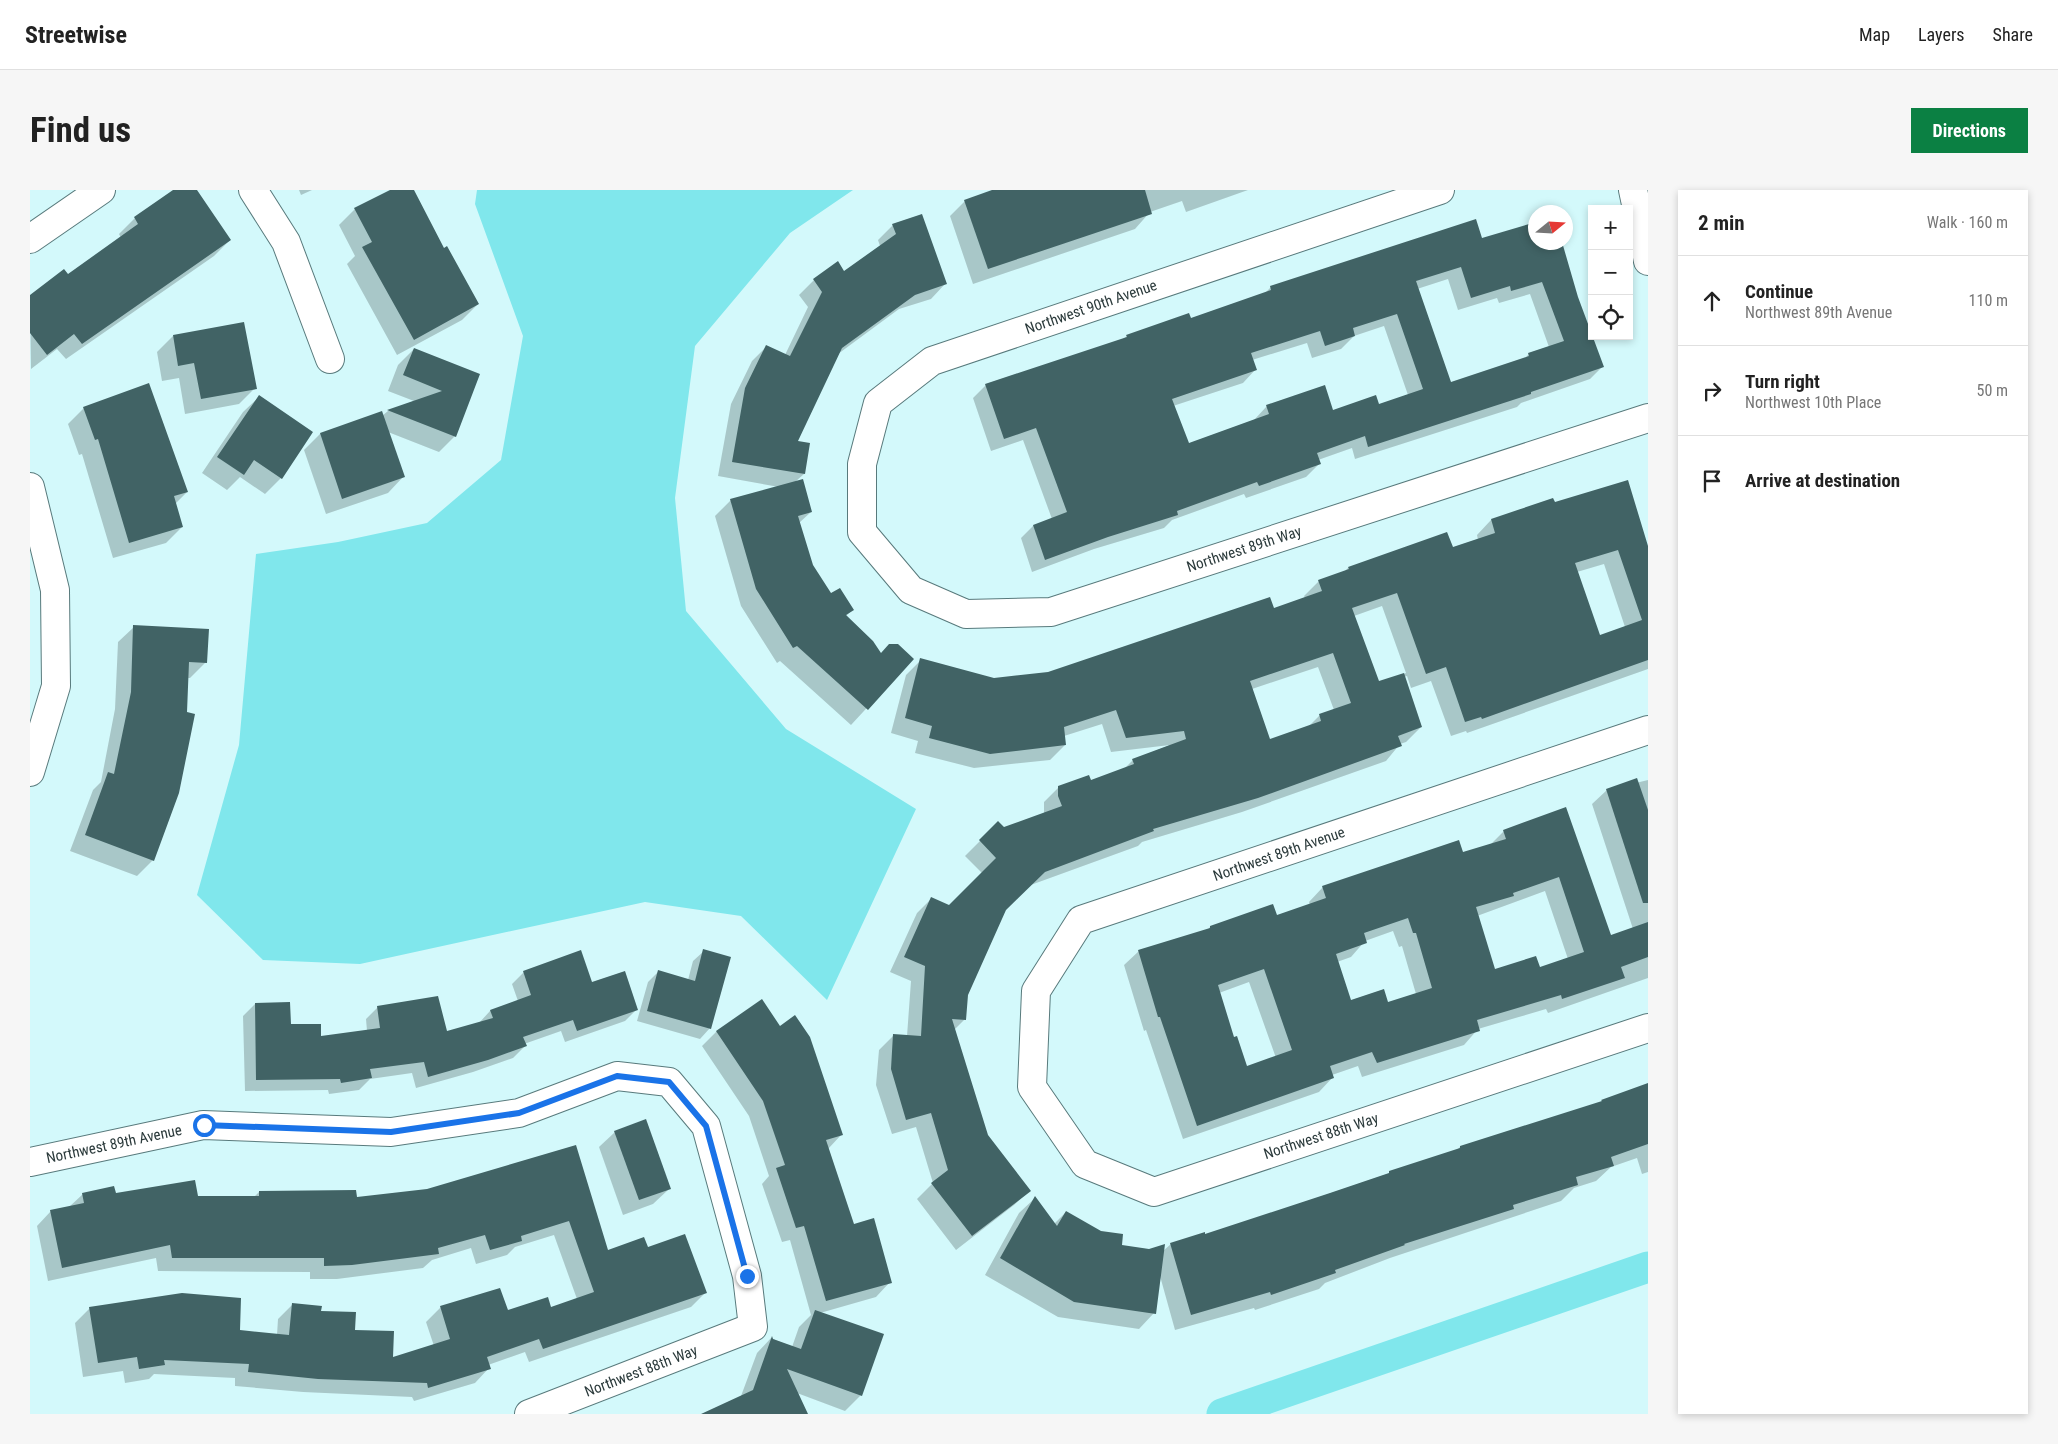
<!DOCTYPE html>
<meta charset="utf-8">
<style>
:root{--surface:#fff;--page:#f6f6f6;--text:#222;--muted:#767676;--line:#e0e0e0;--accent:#0b8043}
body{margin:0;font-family:"Roboto Condensed",sans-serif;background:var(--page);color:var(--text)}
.controls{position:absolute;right:15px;top:15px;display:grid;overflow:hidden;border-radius:0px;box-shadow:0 2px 8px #0003}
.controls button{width:45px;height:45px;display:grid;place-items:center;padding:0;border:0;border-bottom:1px solid var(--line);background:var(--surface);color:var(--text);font:25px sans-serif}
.compass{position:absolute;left:1498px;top:15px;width:45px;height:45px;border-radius:50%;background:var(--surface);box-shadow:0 2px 8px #0003;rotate:72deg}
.stop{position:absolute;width:15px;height:15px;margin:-11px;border:4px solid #1a73e8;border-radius:50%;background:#fff}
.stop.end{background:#1a73e8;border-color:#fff;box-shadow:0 1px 5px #0008}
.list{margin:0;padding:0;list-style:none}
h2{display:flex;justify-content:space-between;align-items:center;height:65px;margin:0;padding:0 20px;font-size:21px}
h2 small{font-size:16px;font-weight:400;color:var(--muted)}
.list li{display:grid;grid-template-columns:32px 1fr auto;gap:15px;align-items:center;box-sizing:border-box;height:90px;padding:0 20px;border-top:1px solid var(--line)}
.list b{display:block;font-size:19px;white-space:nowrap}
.list p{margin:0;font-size:16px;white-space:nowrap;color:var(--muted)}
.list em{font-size:16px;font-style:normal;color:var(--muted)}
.icon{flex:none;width:28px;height:28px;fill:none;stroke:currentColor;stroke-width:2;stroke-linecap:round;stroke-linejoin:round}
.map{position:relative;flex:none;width:1618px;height:1224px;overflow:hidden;border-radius:0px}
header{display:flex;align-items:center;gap:30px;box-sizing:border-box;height:70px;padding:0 25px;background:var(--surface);border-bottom:1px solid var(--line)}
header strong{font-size:24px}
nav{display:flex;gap:28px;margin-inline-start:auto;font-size:18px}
.intro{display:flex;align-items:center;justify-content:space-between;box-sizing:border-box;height:120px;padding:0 30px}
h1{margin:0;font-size:35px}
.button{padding:12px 22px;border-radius:0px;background:var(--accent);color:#fff;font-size:18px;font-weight:700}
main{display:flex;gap:30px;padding:0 30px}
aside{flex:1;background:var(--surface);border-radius:0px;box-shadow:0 2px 8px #0003}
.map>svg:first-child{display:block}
.water{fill:#80e7ec}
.shadow{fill:#0003;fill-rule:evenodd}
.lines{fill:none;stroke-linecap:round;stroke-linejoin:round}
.canal{stroke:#80e7ec;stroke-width:31}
.building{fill:#416365;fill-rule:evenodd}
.minor-casing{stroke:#587a7c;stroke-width:30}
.minor{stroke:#fff;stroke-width:28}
.route{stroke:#1a73e8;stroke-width:6}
.labels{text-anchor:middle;stroke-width:5;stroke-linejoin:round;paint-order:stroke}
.street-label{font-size:15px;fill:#2b3a3b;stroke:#fff}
</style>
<header>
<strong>Streetwise</strong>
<nav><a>Map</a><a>Layers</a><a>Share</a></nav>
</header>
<div class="intro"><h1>Find us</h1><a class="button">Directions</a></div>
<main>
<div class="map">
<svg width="1618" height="1224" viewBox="0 0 1618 1224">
<rect width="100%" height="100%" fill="#d3f9fb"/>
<path class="water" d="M 447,0 L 823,0 L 760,43 L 665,156 L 645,308 L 656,421 L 756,539 L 886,619 L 797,810 L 711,726 L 615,712 L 330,774 L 233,770 L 167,705 L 209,555 L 226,364 L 308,352 L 397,333 L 471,270 L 493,146 L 445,14 Z"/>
<g class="shadow">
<path d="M 145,0 L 165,0 L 200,50 L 184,66 L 36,169 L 27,159 L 1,179 L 0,107 L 38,86 L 91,48 L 89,44 L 105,28 Z"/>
<path d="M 269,0 L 282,0 L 271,5 Z"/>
<path d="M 362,0 L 383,0 L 413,59 L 448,114 L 432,130 L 367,165 L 317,74 L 325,66 L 309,35 L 325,19 Z"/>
<path d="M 967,0 L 1218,0 L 1156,22 L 1152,11 L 1120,22 L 1105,39 L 943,94 L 920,26 L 935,11 Z"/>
<path d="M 863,35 L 915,94 L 901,109 L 869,119 L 808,164 L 766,252 L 779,254 L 774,284 L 765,292 L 781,322 L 769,333 L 781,375 L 801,405 L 822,420 L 815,427 L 851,465 L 882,469 L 821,535 L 750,471 L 747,473 L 711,416 L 685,326 L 701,310 L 749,297 L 688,286 L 701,214 L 722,171 L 737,156 L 755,165 L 778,117 L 769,105 L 784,90 L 807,73 L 814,82 L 850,56 L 848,50 Z"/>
<path d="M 1452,49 L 1506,52 L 1547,107 L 1573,176 L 1560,189 L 1491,213 L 1487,217 L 1325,269 L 1322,258 L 1288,270 L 1289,274 L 1276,287 L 1216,308 L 1214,304 L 1142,330 L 1134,338 L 1064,359 L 1002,382 L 991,348 L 1003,336 L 1022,329 L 993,250 L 961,261 L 943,208 L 956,195 L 1093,149 L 1097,146 L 1160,129 L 1235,103 L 1241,97 ZM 1418,89 L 1428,120 L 1467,108 L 1469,113 L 1500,104 L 1519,157 L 1499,164 L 1494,169 L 1420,194 L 1387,99 ZM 1354,136 L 1378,205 L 1348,215 L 1302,222 L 1237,216 L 1224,230 L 1158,254 L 1143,216 L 1213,193 L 1225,180 L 1222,170 L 1277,153 L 1282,168 L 1311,159 L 1324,146 Z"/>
<path d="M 143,146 L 225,198 L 209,214 L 155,224 L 149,188 L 132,191 L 127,162 Z"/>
<path d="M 384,159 L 449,185 L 425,246 L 409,262 L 358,242 L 373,287 L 358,303 L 296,324 L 274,260 L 290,244 L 351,223 L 352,226 L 358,221 L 384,211 L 358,201 L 368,175 Z"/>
<path d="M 229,207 L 282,242 L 251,288 L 235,304 L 210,287 L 197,300 L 172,283 L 213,222 Z"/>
<path d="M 54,218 L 157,302 L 145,314 L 152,337 L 136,353 L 83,368 L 52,264 L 49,265 L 38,234 Z"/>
<path d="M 1524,314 L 1618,361 L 1618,479 L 1437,543 L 1436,541 L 1421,546 L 1401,491 L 1381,498 L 1377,486 L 1374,487 L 1391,537 L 1376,552 L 1370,554 L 1356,571 L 1212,622 L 1112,652 L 1108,656 L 998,696 L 975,720 L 936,805 L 935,829 L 924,840 L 957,945 L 999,1001 L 984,1015 L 926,1060 L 887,1009 L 903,993 L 886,937 L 862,944 L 846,895 L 849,860 L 863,846 L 877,846 L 881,791 L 860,782 L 887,723 L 901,709 L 919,717 L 952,683 L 935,666 L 968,633 L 973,639 L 1014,624 L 1014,612 L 1029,597 L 1060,591 L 1094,579 L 1103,570 L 1140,555 L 1081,562 L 1072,534 L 1034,546 L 1035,555 L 1020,570 L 944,578 L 885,563 L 888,551 L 861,543 L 876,485 L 891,470 L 964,490 L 1019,483 L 1243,419 L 1275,408 L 1274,406 L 1289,391 L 1314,382 L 1318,378 L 1417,343 L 1422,359 L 1448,350 L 1447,345 L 1461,330 ZM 1574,374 L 1595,437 L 1569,447 L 1547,382 ZM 1352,416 L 1376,483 L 1348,493 L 1324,426 ZM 1288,477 L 1304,520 L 1289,526 L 1277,538 L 1239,551 L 1222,499 Z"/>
<path d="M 104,437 L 176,472 L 160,488 L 157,488 L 123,670 L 107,686 L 40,661 L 63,600 L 71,592 L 85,519 L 88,452 Z"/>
<path d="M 1618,590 L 1618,788 L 1518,823 L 1516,819 L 1448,839 L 1434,855 L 1332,887 L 1328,876 L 1302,885 L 1303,887 L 1289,902 L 1153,949 L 1116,840 L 1114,841 L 1094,775 L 1109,761 L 1177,741 L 1180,737 L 1246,726 L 1280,715 L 1279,712 L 1293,697 L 1459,656 L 1474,641 L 1535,619 L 1580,746 L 1603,739 L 1562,614 L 1577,600 ZM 1515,701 L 1538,769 L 1509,779 L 1464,781 L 1447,726 ZM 1363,741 L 1369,757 L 1372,756 L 1386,804 L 1357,813 L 1320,811 L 1307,772 L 1321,767 L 1335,751 ZM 1219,792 L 1246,868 L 1216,878 L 1203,849 L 1189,803 Z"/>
<path d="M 674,761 L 680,838 L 670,849 L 607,831 L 618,792 L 628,782 L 658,790 L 663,771 Z"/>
<path d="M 494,782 L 562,794 L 607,819 L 595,831 L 535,852 L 531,841 L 494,854 L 495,856 L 483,868 L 443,882 L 386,898 L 382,883 L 340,889 L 329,900 L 299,904 L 298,900 L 215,901 L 213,826 L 225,814 L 260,835 L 290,847 L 337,841 L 336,829 L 348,817 L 416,842 L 449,833 L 460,821 L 488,811 L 482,794 Z"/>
<path d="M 731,811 L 812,944 L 798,959 L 823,1035 L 860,1092 L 846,1107 L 790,1123 L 831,1205 L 815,1221 L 767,1203 L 776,1224 L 687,1224 L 711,1206 L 727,1163 L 741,1148 L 762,1157 L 769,1137 L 781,1125 L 760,1050 L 752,1052 L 732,994 L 739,986 L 719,926 L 672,856 L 686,842 Z"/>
<path d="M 1618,894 L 1618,982 L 1612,984 L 1607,968 L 1581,977 L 1566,991 L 1544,998 L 1531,1011 L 1360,1068 L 1295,1093 L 1289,1099 L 1225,1120 L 1224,1118 L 1145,1140 L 1130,1086 L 1124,1123 L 1109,1139 L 1028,1127 L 955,1085 L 989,1023 L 1005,1008 L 1024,1034 L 1036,1022 L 1090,1056 L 1133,1061 L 1141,1054 L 1174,1046 L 1426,961 L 1430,957 L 1569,914 Z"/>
<path d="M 585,942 L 639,999 L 623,1014 L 593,1025 L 569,957 Z"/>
<path d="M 545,956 L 578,1062 L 617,1059 L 675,1103 L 661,1117 L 499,1172 L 495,1162 L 458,1175 L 459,1178 L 445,1193 L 384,1211 L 382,1207 L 273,1202 L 205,1196 L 205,1188 L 124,1184 L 119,1189 L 95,1193 L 93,1181 L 53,1187 L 45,1133 L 60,1118 L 208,1141 L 247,1145 L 248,1129 L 263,1114 L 290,1123 L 324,1141 L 362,1169 L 404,1156 L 396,1132 L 411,1117 L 478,1122 L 520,1118 L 547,1109 L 524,1045 L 485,1057 L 477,1065 L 446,1074 L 441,1058 L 402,1070 L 393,1078 L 307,1089 L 280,1089 L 280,1082 L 128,1081 L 126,1068 L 18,1091 L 7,1036 L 21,1021 L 39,1017 L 53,1004 L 224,1007 L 229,1002 L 325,1009 L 397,1000 Z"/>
</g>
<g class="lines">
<path class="canal" d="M 1192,1224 L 1618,1077"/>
</g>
<g class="building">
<path d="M 143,0 L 167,0 L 201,50 L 52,154 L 44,144 L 17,165 L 0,143 L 0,105 L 34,79 L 38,84 L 108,34 L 104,27 Z"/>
<path d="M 360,0 L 384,0 L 414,58 L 417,56 L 449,114 L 384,150 L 332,57 L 342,52 L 324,18 Z"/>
<path d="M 962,0 L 1115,0 L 1122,24 L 958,79 L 934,10 Z"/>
<path d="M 892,24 L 917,94 L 885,105 L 812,158 L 768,251 L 780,253 L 775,284 L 702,272 L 715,198 L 736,155 L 760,166 L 792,102 L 783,89 L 808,71 L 814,81 L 866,44 L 862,34 Z"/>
<path d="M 1446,29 L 1452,48 L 1506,32 L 1506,52 L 1532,52 L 1548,107 L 1574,177 L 1501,202 L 1501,204 L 1338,257 L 1335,246 L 1287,263 L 1291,274 L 1229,296 L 1227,292 L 1147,321 L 1148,325 L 1078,347 L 1015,370 L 1003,335 L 1037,322 L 1006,238 L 974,249 L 955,194 L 1097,147 L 1096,145 L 1159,123 L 1161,128 L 1241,100 L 1240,96 ZM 1431,77 L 1441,108 L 1480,96 L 1481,101 L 1512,92 L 1534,151 L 1498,163 L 1499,166 L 1421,192 L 1386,91 ZM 1367,124 L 1393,199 L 1349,214 L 1346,205 L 1303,220 L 1295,195 L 1236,215 L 1239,224 L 1159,253 L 1142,209 L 1227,180 L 1221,163 L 1290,141 L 1295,156 L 1325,146 L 1323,138 Z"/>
<path d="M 214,132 L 227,199 L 171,209 L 164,173 L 148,176 L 143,145 Z"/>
<path d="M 384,158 L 450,184 L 426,247 L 357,220 L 412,201 L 373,185 Z"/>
<path d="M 119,193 L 158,302 L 144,306 L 153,337 L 99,353 L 68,249 L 65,250 L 53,217 Z"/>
<path d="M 229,205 L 283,242 L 252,289 L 224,270 L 214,285 L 187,267 Z"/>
<path d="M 352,221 L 375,287 L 312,309 L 290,243 Z"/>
<path d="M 773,289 L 782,322 L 768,326 L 783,375 L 801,403 L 810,398 L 824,420 L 816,425 L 843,451 L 851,463 L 859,454 L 868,454 L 884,469 L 838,520 L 767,456 L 763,458 L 726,399 L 700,309 Z"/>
<path d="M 1598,290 L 1618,356 L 1618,470 L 1452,529 L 1451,527 L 1435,532 L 1416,477 L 1396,484 L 1367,403 L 1322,418 L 1349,491 L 1374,483 L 1392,537 L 1368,546 L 1372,556 L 1228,608 L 1123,639 L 1124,641 L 1015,682 L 976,720 L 938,805 L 936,830 L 922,829 L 958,945 L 1001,1001 L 942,1046 L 901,993 L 918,980 L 901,923 L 876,930 L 861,879 L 863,844 L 891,846 L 895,776 L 874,767 L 901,707 L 919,715 L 966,668 L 949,650 L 968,631 L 974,637 L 1032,616 L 1028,606 L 1028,596 L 1059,585 L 1061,590 L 1104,574 L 1102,569 L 1156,549 L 1154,541 L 1096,548 L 1086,520 L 1034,537 L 1036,555 L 960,564 L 899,548 L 902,536 L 875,528 L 890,468 L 964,488 L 1018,482 L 1240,407 L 1244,418 L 1292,401 L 1288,390 L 1319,379 L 1318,377 L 1417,342 L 1423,357 L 1465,343 L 1461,329 L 1523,308 L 1525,312 ZM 1588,360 L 1612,430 L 1570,445 L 1545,373 ZM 1303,463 L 1321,513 L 1289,524 L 1291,531 L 1240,549 L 1220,491 Z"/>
<path d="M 103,435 L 179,439 L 177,473 L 159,472 L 157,522 L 165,524 L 149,603 L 124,671 L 55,645 L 78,582 L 84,584 L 101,502 Z"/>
<path d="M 1607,588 L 1618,620 L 1618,713 L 1613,713 L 1576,599 Z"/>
<path d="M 1536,617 L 1581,745 L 1618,732 L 1618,767 L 1591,777 L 1595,788 L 1532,809 L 1531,805 L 1447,830 L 1450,841 L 1347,873 L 1342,862 L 1300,876 L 1304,888 L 1167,936 L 1130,827 L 1128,827 L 1108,760 L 1180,738 L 1180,736 L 1243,714 L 1247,725 L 1296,708 L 1292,696 L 1429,650 L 1433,662 L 1476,649 L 1473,640 ZM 1529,687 L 1554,762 L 1510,777 L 1506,766 L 1465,779 L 1446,717 L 1484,706 L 1483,703 ZM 1378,728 L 1383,743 L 1386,743 L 1402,798 L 1358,812 L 1354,799 L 1321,810 L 1306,764 L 1337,753 L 1334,743 ZM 1234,779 L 1262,860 L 1217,876 L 1207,846 L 1204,847 L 1188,795 Z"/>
<path d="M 673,759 L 701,767 L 681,839 L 617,821 L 628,780 L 665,791 Z"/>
<path d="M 551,760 L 562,792 L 595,781 L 608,820 L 547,841 L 543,830 L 493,847 L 497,856 L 458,870 L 398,887 L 394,872 L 340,879 L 342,888 L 311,893 L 310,889 L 226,890 L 225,813 L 260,812 L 261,834 L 291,834 L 291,846 L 350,838 L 347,816 L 408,806 L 417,841 L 463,828 L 460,820 L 501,805 L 493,781 Z"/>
<path d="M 732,809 L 750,836 L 765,825 L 780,847 L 813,945 L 796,950 L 824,1034 L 844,1028 L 862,1093 L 796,1111 L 774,1036 L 766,1038 L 746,978 L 755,975 L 733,911 L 686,841 Z"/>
<path d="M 1618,893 L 1618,954 L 1581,967 L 1584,976 L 1546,987 L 1548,995 L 1483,1015 L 1484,1019 L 1374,1054 L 1375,1055 L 1305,1080 L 1306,1083 L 1241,1105 L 1240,1102 L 1161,1125 L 1140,1053 L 1175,1042 L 1175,1044 L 1300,1003 L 1359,983 L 1359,981 L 1430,958 L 1430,956 L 1572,911 L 1571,910 Z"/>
<path d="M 616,929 L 641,999 L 609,1010 L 584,941 Z"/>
<path d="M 546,955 L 578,1060 L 614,1047 L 618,1057 L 655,1044 L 677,1103 L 513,1159 L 509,1149 L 457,1167 L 461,1179 L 398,1198 L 397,1193 L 288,1189 L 218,1182 L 219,1174 L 134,1170 L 135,1175 L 109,1179 L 107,1167 L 68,1173 L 59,1117 L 152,1103 L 211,1108 L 210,1140 L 259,1145 L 262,1113 L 292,1116 L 291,1121 L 326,1122 L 325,1140 L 364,1141 L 363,1167 L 420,1149 L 410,1116 L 470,1098 L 478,1120 L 518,1107 L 521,1117 L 564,1102 L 539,1031 L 491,1046 L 492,1051 L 460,1060 L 455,1045 L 408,1058 L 409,1064 L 322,1075 L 294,1076 L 294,1068 L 142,1068 L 140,1055 L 32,1078 L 20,1020 L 54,1013 L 52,1003 L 84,996 L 86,1003 L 165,990 L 168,1006 L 229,1006 L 229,1001 L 326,1000 L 327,1007 L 397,999 Z"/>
<path d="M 1005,1006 L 1027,1036 L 1036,1021 L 1071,1041 L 1093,1044 L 1092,1055 L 1119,1059 L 1135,1054 L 1126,1124 L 1044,1112 L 970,1068 Z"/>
<path d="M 785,1120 L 854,1144 L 832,1206 L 757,1179 L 778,1224 L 671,1224 L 723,1200 L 742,1146 L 743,1149 L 771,1159 Z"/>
</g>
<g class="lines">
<defs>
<g id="minor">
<path d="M 223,0 L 256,52 L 300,169"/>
<path d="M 1410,0 L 902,171 L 848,213 L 832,274 L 832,342 L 881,400 L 936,424 L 1021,422 L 1618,228"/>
<path d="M 1603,0 L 1618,71"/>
<path d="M 0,49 L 71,0"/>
<path d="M 0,297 L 25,400 L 26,496 L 0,582"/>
<path d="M 1618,540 L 1051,730 L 1006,801 L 1002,897 L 1055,974 L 1124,1002 L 1618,838"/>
<path d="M 0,972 L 173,935 L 361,942 L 489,923 L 587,886 L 639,892 L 676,936 L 717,1086 L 723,1137 L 499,1224"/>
</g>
</defs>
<use href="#minor" class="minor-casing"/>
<use href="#minor" class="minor"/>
</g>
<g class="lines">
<path class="route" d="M 174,935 L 361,942 L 489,923 L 587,886 L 639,892 L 676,936 L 717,1086"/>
</g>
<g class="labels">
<g class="street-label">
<text transform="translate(1061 117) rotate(-19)" y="5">Northwest 90th Avenue</text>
<text transform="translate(1214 359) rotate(-18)" y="5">Northwest 89th Way</text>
<text transform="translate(1249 664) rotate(-19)" y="5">Northwest 89th Avenue</text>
<text transform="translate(1291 946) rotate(-18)" y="5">Northwest 88th Way</text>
<text transform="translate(84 954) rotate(-12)" y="5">Northwest 89th Avenue</text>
<text transform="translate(611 1181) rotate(-21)" y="5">Northwest 88th Way</text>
</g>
</g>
</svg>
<div class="controls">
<button>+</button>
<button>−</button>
<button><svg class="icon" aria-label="locate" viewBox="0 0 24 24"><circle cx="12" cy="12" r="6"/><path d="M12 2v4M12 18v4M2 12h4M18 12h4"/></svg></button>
</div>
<svg class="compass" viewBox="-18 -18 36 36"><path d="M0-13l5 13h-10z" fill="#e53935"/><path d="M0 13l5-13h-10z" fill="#767676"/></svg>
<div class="stop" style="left:174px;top:935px"></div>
<div class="stop end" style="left:717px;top:1086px"></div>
</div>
<aside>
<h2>2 min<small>Walk · 160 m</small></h2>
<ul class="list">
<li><svg class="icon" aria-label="ahead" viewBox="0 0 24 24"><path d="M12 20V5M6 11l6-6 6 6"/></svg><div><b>Continue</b><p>Northwest 89th Avenue</p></div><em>110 m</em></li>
<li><svg class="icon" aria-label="right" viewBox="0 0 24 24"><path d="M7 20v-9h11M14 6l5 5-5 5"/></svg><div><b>Turn right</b><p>Northwest 10th Place</p></div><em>50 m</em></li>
<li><svg class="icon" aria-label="arrive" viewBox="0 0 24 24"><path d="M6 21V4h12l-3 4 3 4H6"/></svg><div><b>Arrive at destination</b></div></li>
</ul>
</aside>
</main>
